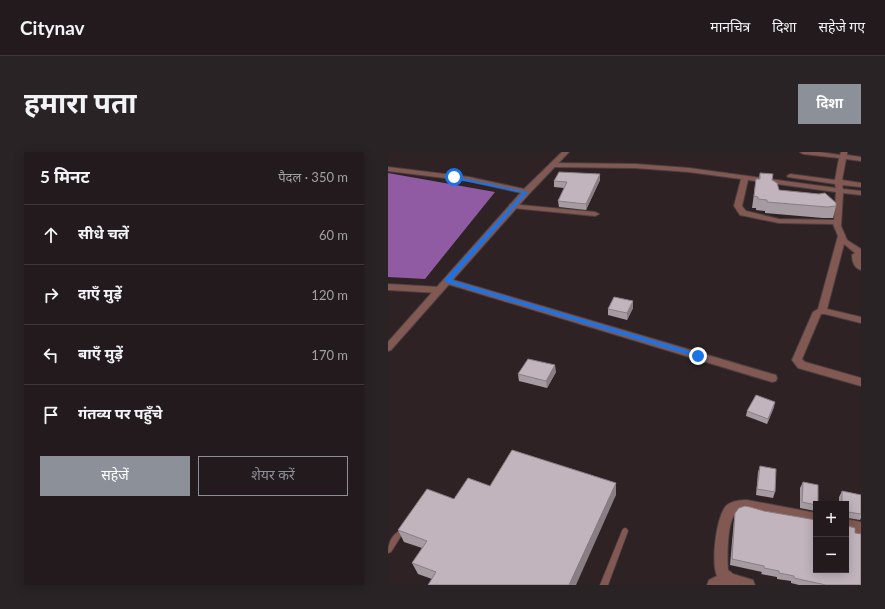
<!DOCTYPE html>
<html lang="hi">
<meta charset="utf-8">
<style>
:root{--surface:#221a1c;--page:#2a2325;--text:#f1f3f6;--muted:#a2a1a3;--line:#3f383b;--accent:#8c9099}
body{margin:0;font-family:Lato,"Noto Sans Devanagari",sans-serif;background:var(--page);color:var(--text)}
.controls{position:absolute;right:12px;bottom:12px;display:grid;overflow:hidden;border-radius:0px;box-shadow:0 2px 10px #0003}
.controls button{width:36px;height:36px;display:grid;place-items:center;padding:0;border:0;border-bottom:1px solid var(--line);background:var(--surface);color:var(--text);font:20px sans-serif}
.stop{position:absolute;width:12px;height:12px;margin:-9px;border:3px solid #1a73e8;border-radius:50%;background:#fff}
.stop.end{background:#1a73e8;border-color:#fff;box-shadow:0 1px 4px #0008}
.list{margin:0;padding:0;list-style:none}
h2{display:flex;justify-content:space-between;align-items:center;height:52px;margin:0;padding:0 16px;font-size:17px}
h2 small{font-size:13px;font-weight:400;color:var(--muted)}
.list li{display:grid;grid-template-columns:26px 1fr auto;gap:12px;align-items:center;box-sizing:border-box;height:60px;padding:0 16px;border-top:1px solid var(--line)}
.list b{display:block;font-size:15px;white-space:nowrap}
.list em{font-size:13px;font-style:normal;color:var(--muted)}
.actions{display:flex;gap:8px;padding:12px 16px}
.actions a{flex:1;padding:9px 0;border:1px solid var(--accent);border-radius:0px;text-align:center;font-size:14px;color:var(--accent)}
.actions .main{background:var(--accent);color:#fff}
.icon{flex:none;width:22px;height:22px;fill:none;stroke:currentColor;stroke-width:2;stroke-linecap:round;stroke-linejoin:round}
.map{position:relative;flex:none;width:473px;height:433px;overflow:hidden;border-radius:0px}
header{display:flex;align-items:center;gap:24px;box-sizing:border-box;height:56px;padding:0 20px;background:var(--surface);border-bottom:1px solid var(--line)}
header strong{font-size:19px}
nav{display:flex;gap:22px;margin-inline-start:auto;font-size:14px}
.intro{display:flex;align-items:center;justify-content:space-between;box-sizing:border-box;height:96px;padding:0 24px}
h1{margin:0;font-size:28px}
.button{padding:10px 18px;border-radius:0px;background:var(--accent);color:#fff;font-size:14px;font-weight:700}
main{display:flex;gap:24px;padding:0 24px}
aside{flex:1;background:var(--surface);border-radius:0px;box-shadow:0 2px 10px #0003}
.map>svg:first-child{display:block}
.water{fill:#905ba3}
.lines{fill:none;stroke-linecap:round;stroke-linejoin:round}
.service-casing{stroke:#4b3f42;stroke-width:1.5}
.minor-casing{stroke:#4b3f42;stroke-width:2}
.tertiary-casing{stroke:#4b3f42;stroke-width:2}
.service{fill:#815952;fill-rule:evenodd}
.minor{fill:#815952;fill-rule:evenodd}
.tertiary{fill:#815952;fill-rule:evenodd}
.wall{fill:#a79ba2}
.shaded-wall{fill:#887e84}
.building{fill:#c2b4bc;stroke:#887e84}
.route{fill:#1a73e8}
</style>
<header>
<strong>Citynav</strong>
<nav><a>मानचित्र</a><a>दिशा</a><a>सहेजे गए</a></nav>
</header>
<div class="intro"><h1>हमारा पता</h1><a class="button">दिशा</a></div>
<main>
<aside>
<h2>5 मिनट<small>पैदल · 350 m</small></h2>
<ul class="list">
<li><svg class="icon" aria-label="ahead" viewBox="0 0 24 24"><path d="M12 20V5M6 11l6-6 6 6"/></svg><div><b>सीधे चलें</b></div><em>60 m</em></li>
<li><svg class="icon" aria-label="right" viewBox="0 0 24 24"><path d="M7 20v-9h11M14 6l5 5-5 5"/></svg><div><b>दाएँ मुड़ें</b></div><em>120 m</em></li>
<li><svg class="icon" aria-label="left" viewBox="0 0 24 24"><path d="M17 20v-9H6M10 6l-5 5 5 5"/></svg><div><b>बाएँ मुड़ें</b></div><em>170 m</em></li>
<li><svg class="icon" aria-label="arrive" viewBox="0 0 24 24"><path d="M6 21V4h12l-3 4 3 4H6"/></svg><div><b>गंतव्य पर पहुँचे</b></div></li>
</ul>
<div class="actions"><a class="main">सहेजें</a><a>शेयर करें</a></div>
</aside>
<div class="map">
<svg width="473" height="433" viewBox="0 0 473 433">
<rect width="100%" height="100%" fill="#2e2225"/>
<path class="water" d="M 0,21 L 107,40 L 37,127 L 0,125 Z"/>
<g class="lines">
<defs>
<g id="service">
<path d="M 237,376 L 239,377 L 240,379 L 220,433 L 212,433 L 234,379 L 235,377 Z"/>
<path d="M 11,379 L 13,380 L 14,382 L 13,384 L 3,400 L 0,401 C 0,392 3,384 11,379 Z"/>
</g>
<g id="minor">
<path d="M 412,0 L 431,0 L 452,3 L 453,0 L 459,0 L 459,3 L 473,5 L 473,9 L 458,7 L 454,28 L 473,31 L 473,35 L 454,33 L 455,37 L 473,39 L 473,43 L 455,41 L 453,74 L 459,88 L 473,97 L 473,118 C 466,116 464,109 464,103 L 467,101 L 456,92 L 439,157 L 473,165 L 473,171 L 437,162 L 433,162 L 414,207 L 417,210 L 473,226 L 473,234 L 410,216 L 404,208 L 425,160 L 430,157 L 450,84 L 445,72 L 391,71 L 352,63 L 346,54 L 353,27 L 301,20 L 247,16 L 165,15 L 162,13 L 165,11 L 247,12 L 301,16 L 448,36 L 447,32 L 400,25 L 399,24 L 402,22 L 447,28 L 451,6 L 415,2 ZM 360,28 L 448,40 L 446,68 L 391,67 L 358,59 L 354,54 Z"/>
<path d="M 0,15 L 81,25 L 141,38 L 142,40 L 138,42 L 81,29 L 0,19 Z"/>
<path d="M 122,52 L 207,60 L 211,62 L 207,64 L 125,56 L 121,54 Z"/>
<path d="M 59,126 L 384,222 L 388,223 L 389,226 L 388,229 L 384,230 L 56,131 L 55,129 Z"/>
<path d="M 0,132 L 51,135 L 55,138 L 51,141 L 0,138 Z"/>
<path d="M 359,348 L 428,361 L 428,373 L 359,358 C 355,359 350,358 347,362 C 339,371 339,407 340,418 L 345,422 L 365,428 L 367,433 L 319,433 L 321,428 L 329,424 C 323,410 328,366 338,354 C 343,349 352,348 359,348 Z"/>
<path d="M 458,367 L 473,370 L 473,382 L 458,379 Z"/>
</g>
<path id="tertiary" d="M 174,0 L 181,0 L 141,42 L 3,198 L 0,199 L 0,190 L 135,38 Z"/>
</defs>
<use href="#service" class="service-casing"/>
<use href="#minor" class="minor-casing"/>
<use href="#tertiary" class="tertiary-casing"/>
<use href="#service" class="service"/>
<use href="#minor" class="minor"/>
<use href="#tertiary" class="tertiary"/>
</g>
<g class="wall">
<path d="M 372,21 L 384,28 L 391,38 L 448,54 L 445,66 L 435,66 L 377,61 L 377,59 L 368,58 L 368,56 L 364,56 L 368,27 L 371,27 Z"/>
<path d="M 212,28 L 198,58 L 171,55 L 170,49 L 176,36 L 166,35 L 166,29 Z"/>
<path d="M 245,149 L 245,156 L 239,168 L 220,163 L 220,157 Z"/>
<path d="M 168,220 L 159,236 L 131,229 L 130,222 Z"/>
<path d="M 386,255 L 379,272 L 358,264 L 359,259 Z"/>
<path d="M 372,314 L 387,340 L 385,346 L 368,343 L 370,320 Z"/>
<path d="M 415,330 L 428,352 L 427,359 L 412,356 L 412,336 Z"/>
<path d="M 228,331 L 228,343 L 44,427 L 30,422 L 24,411 L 34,396 L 16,390 L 10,378 L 66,347 L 102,334 Z"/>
<path d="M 454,339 L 473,343 L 473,366 L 472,368 L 460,366 L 460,374 L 473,433 L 411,433 L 403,431 L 403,429 L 389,427 L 389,425 L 373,422 L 374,420 L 342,413 L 346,367 L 347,361 L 458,418 L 458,352 L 451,352 L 451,345 Z"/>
</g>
<g class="shaded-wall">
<path d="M 212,22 L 212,28 L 198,58 L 198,52 Z"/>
<path d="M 245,149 L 245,156 L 239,168 L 239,161 Z"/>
<path d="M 167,213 L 168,220 L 159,236 L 158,229 Z"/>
<path d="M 387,250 L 386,255 L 379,272 L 380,267 Z"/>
<path d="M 228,331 L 228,343 L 188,433 L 181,433 Z"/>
</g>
<g class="building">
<path d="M 171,20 L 212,22 L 198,52 L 170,49 L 179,30 L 166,29 Z"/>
<path d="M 372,21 L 385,22 L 384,28 L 389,31 L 391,38 L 431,42 L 437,41 L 448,51 L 448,54 L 439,55 L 379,50 L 379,48 L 370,47 L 370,45 L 366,44 L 368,27 L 372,27 Z"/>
<path d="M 226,145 L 245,149 L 239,161 L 220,157 Z"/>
<path d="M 140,207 L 167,213 L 158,229 L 130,222 Z"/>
<path d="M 368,243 L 387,250 L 380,267 L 359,259 Z"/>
<path d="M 124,298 L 228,331 L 181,433 L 40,433 L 48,420 L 24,411 L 39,389 L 10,378 L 39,337 L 66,347 L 80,326 L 102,334 Z"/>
<path d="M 372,314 L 388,317 L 387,340 L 369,337 Z"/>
<path d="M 415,330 L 430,333 L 430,352 L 428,352 L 428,353 L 414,350 Z"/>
<path d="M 454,339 L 473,343 L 473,362 L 460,360 L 460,374 L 467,376 L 467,381 L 473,382 L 473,433 L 438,433 L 406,426 L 406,424 L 391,421 L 391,419 L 376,416 L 376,414 L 344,407 L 347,361 L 351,356 L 357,354 L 362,355 L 376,359 L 428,368 L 428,418 L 458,418 L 458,352 L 454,352 Z"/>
</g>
<path class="route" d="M 64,24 L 140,40 L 63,128 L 312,202 L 312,205 L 308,205 L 57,130 L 57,127 L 135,41 L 66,27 Z"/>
</svg>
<div class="controls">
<button>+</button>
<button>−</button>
</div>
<div class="stop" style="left:66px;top:25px"></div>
<div class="stop end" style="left:310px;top:204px"></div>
</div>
</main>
